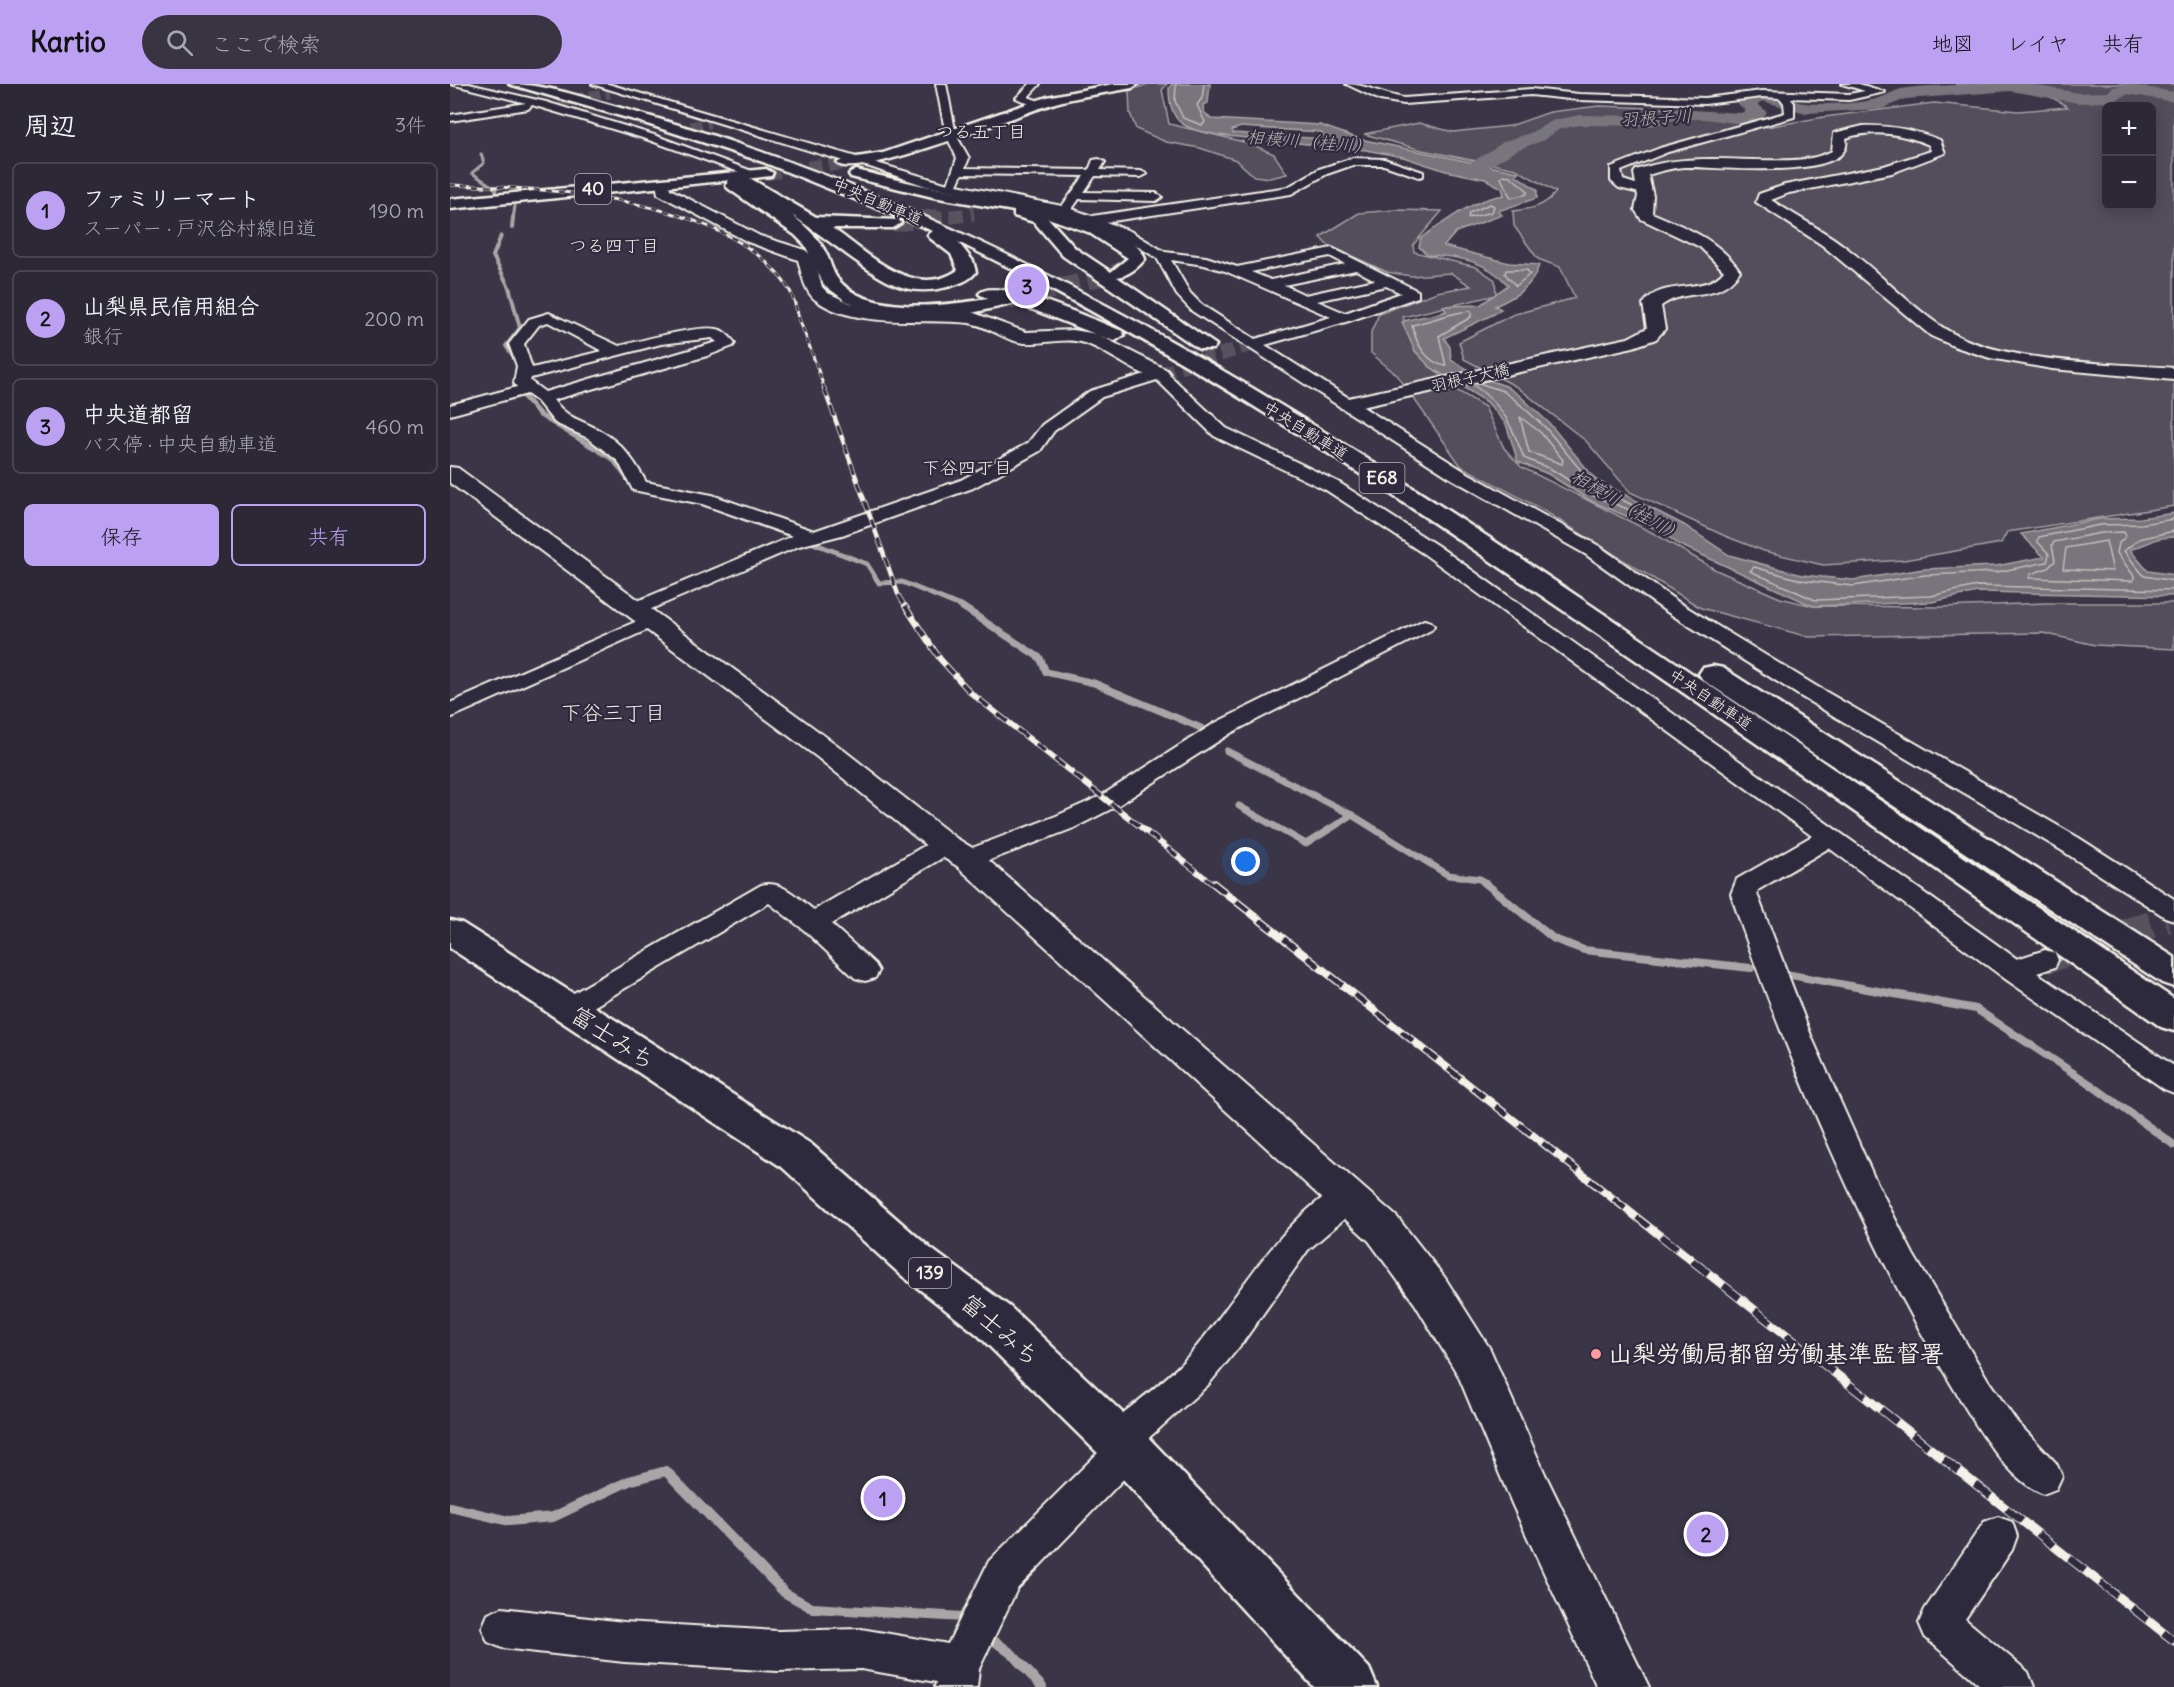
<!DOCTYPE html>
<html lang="ja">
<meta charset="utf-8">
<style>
:root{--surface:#2c2835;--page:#383441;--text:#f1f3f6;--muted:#a6a6ad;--line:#484450;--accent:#bca0f2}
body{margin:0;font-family:Delius,"Klee One",sans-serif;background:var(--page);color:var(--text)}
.controls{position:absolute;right:18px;top:18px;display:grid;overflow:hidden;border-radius:9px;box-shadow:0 3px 15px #0003}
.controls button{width:54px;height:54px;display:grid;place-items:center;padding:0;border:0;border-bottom:2px solid var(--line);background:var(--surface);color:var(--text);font:30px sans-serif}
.you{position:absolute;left:796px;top:778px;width:21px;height:21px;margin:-15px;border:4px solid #fff;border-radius:50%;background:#1a73e8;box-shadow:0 0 0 9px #1a73e833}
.badge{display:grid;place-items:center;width:39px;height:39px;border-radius:50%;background:var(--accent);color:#111;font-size:20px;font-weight:700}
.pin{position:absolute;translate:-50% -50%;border:3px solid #fff;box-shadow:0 2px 6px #0006}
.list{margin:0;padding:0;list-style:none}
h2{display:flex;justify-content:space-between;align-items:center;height:78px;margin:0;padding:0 24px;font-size:26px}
h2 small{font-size:20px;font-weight:400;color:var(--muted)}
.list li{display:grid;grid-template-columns:39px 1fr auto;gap:18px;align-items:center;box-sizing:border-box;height:96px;margin:0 12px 12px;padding:0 12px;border:2px solid var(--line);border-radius:9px}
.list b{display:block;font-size:22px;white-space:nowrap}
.list p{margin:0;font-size:20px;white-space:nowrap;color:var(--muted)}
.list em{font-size:20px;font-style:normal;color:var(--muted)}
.actions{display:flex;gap:12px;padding:18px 24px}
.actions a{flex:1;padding:14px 0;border:2px solid var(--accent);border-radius:9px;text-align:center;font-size:21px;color:var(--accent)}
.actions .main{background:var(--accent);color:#111}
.icon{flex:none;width:33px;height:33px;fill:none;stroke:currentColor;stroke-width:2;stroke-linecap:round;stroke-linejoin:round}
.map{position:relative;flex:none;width:1724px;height:1603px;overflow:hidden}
header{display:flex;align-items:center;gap:36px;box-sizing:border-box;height:84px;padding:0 30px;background:var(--accent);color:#111}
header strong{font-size:28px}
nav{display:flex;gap:33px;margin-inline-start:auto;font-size:21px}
.search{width:420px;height:54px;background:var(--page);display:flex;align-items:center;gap:15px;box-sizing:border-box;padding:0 21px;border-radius:33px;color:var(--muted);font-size:22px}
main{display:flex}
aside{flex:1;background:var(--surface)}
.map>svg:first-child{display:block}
.green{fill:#534e5c;stroke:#a4a0a2;stroke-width:1.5;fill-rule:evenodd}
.water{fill:#78747b;stroke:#aaa6a7;stroke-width:1.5;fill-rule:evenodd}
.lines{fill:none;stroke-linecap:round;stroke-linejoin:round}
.shore{stroke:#c2bfbc;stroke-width:1.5}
.stream-far5{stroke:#aaa6a7;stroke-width:3}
.stream-far4{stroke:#aaa6a7;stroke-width:4}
.stream-far3{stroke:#aaa6a7;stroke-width:5}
.stream-far2{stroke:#aaa6a7;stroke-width:7}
.stream-far1{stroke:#aaa6a7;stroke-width:8}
.stream{stroke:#aaa6a7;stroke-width:10}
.river{fill:#78747b;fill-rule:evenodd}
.minor-tunnel-far2{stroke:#57525f;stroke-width:11;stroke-dasharray:11 5;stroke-linecap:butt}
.minor-tunnel-far1{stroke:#57525f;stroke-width:14;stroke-dasharray:14 7;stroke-linecap:butt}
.minor-tunnel{stroke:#57525f;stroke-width:28;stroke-dasharray:28 14;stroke-linecap:butt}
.secondary-tunnel{stroke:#57525f;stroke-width:14;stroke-dasharray:14 7;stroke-linecap:butt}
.motorway-tunnel-far1{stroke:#57525f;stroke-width:14;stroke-dasharray:14 7;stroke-linecap:butt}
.motorway-tunnel{stroke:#57525f;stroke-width:18;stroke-dasharray:18 9;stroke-linecap:butt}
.minor-casing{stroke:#f4f1e8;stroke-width:4}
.tertiary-casing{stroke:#f4f1e8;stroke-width:4}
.secondary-casing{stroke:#f4f1e8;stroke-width:5}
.primary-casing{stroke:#f4f1e8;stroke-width:5}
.trunk-casing{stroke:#f4f1e8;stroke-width:5}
.motorway-casing{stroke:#f4f1e8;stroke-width:5}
.minor{fill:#2f2a3d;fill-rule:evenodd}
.tertiary{fill:#2f2a3d;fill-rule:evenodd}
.secondary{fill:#2f2a3d;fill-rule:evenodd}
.primary{fill:#2f2a3d;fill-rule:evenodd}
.trunk{fill:#2f2a3d;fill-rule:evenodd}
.motorway{fill:#2f2a3d;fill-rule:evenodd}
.rail-far4-casing{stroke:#f4f1e8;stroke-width:3}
.rail-far3-casing{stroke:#f4f1e8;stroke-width:4.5}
.rail-far2-casing{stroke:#f4f1e8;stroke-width:6}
.rail-far1-casing{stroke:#f4f1e8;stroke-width:8}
.rail-casing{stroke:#f4f1e8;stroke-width:9}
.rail-far4{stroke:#2f2a3d;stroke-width:2;stroke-dasharray:6;stroke-linecap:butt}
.rail-far3{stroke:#2f2a3d;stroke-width:3;stroke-dasharray:10;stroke-linecap:butt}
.rail-far2{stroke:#2f2a3d;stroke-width:4;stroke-dasharray:12;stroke-linecap:butt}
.rail-far1{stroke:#2f2a3d;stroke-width:5;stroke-dasharray:15;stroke-linecap:butt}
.rail{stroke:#2f2a3d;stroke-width:7;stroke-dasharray:20;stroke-linecap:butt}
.poi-dot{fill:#ff9aa2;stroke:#2f2a3d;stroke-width:2}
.labels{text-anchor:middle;stroke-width:4.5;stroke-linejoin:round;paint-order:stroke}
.far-street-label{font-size:16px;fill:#f4f1e8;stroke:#2f2a3d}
.far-water-label{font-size:18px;font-style:italic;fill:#b6b2b2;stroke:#2f2a3d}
.far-neighbourhood-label{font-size:18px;fill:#f4f1e8;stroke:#2f2a3d}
.shield{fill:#2f2a3d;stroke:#b9b5b5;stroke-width:1.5}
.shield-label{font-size:18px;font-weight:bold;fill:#f4f1e8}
.neighbourhood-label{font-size:21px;fill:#f4f1e8;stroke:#2f2a3d}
.near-street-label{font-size:24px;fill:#f4f1e8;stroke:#2f2a3d}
.near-poi-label{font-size:24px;font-weight:bold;fill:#f4f1e8;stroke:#2f2a3d;text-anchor:start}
</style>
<header>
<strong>Kartio</strong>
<div class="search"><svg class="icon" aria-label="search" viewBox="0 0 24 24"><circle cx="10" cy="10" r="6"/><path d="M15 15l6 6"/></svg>ここで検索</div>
<nav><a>地図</a><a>レイヤ</a><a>共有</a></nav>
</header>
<main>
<aside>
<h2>周辺<small>3件</small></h2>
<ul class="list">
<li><span class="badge">1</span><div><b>ファミリーマート</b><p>スーパー · 戸沢谷村線旧道</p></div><em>190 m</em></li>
<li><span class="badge">2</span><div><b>山梨県民信用組合</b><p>銀行</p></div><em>200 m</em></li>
<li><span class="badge">3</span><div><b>中央道都留</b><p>バス停 · 中央自動車道</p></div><em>460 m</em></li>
</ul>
<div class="actions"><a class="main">保存</a><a>共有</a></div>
</aside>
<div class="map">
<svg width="1724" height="1603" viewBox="0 0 1724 1603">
<rect width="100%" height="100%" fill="#3b3647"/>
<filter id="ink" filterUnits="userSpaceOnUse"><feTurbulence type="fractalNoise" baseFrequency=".0167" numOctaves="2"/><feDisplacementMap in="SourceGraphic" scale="12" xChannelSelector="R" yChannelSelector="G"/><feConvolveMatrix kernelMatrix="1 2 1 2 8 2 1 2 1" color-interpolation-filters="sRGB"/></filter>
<g filter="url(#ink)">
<g class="green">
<path d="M 698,0 L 717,0 L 712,6 L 719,40 L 798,59 L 824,70 L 837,90 L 820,94 L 804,92 L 786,76 L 750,64 L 716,58 L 686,45 L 680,29 L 679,7 Z"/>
<path d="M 1506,0 L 1724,0 L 1724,422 L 1557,448 L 1551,459 L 1454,476 L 1373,481 L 1314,467 L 1275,452 L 1180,408 L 1136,357 L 1067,303 L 1014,275 L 1009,258 L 1062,231 L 1125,214 L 1110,183 L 1088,175 L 1064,142 L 1063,127 C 1080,125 1095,123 1106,108 L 1066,85 L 972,66 L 914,50 L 969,39 L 1003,48 L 1060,42 L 1100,28 L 1149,22 L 1230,25 L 1317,43 L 1374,33 L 1484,19 L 1568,27 L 1618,23 C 1587,0 1547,4 1511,4 ZM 1656,22 L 1702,22 L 1702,122 L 1656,122 Z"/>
<path d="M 945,126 L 992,127 L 963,161 L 964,168 L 1026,183 L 1045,196 L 1046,211 L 953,233 L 965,267 L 1006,306 L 1035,323 L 1054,364 L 1071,383 L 1203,449 L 1266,486 L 1330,514 L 1363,522 L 1491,523 L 1596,519 L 1724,519 L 1724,565 L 1645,561 L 1593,549 L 1359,553 L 1251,524 L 1091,425 L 1011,382 L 948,292 L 921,269 L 921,248 L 929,230 L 987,208 L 1021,202 L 1001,189 L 961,192 L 937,188 L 876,160 L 870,153 L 909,129 Z"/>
</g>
<path class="water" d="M 722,0 L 760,0 L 758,19 L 753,21 L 754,28 L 761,35 L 870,41 L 910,55 L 1068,88 L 1066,91 L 1087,106 L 1087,114 L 1048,127 L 1052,131 L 1006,148 L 994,162 L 1059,179 L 1089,181 C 1083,203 1065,213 1045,222 L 1051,225 L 1044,230 L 994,254 L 1000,263 L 1001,276 L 1035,295 L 1056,302 L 1069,311 L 1099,339 L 1146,396 L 1234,441 L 1279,471 L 1352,491 L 1403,496 L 1474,485 L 1546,482 L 1594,473 L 1571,450 L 1649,435 L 1691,434 L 1724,429 L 1724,453 L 1710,454 L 1680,466 L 1698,487 L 1724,491 L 1724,512 L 1527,508 L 1482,518 L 1363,522 L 1228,460 L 1211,447 L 1141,417 L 1098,390 L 1068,378 L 1056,340 L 1037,318 L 980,283 L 965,267 L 952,238 C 967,232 982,233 996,227 L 993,222 L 1030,221 L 1058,201 C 1037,177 1008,172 978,171 L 969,163 L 971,154 C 997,136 1022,116 1054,111 L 1052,104 L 1035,95 L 996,87 L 953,73 L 916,66 L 768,51 C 736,44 719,42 719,4 ZM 791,43 L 871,48 L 876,55 L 783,49 L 782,46 Z"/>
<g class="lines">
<g class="shore">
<path d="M 726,0 L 725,17 L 733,34 L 752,41 L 755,38 L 747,21 L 752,14 L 754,0"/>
<path d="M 1053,91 L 1060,92 L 1077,106 L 1077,110 L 1061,114 L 1051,94 Z"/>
<path d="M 1040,120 L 1044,122 L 1042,128 L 1018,134 L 1019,129 Z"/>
<path d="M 1056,186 L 1077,186 L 1080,190 L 1066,202 L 1055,190 Z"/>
<path d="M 1021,227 L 1021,233 L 989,252 L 996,282 C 976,279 966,259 962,241 C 983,237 1000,228 1021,227 Z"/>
<path d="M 1022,300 C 1053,321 1061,340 1074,374 L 1101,385 L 1144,412 L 1193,431 L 1192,426 L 1143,401 L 1095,343 L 1065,316 L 1053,307 L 1029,299"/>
<path d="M 1070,333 L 1090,348 L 1113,376 L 1112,380 L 1079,368 Z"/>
<path d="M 1724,435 L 1692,440 L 1650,441 L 1589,453 L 1587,457 L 1599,470 L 1597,478 L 1547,488 L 1475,491 L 1403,502 L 1351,496 L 1304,483 L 1300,487 L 1365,516 L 1481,512 L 1527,502 L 1724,506"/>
<path d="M 1724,447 L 1689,455 L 1674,467 L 1694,492 L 1724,497"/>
<path d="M 1674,448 L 1676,452 L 1669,459 L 1667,469 L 1684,492 L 1683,497 L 1579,494 L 1581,490 L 1598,484 L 1605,477 L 1602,461 L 1604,458 L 1651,449 Z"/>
<path d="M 1656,457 L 1663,487 L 1613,485 L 1616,464 Z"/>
</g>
<g class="stream-far5">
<path d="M 31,70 L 34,79 L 22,89 L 45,104 L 47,111"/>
<path d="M 63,135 L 65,122"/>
</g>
<g class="stream-far4">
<path d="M 62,144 L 63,133"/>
<path d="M 51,152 L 43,172 L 59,203 L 70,244 L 56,262 L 68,278 L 64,302 L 67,306"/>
</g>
<g class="stream-far3">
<path d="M 66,304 L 90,331 L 163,375 L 182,401"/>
<path d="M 292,434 L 340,451"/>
<path d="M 363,459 L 417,480 L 429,499 L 452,498 L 515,524"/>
</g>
<g class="stream-far2">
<path d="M 511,522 L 590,574 L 596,588 L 644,599 L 751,644"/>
<path d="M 777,667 L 902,731 L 998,791 L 1030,795 L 1037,801"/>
<path d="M 789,722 L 856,760 L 902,731"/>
</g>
<g class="stream-far1">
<path d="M 1035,799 L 1104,855 L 1134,866 L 1301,884"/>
<path d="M 1330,889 L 1526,925 L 1640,1000 L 1724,1061"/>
</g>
<g class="stream">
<path d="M 0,1423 L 59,1437 L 103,1433 L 179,1397 L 216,1387 L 335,1509 L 362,1524 L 513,1533 L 518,1537"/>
<path d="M 535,1550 L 562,1570 L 592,1603"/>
</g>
<path class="river" d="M 1520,0 L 1578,0 L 1628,9 L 1658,8 L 1663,3 L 1678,0 L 1724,8 L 1724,18 L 1678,10 L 1662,18 L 1628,19 L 1561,7 L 1456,15 L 1431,25 L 1356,29 L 1312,17 L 1308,20 L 1317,28 L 1314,32 L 1292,40 L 1255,35 L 1228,35 L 1201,42 L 1130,41 L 1110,45 L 1092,57 L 1069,65 L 1027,90 L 1020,92 L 1010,86 L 1055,57 L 1080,49 L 1104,36 L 1130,31 L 1201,32 L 1228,25 L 1290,29 L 1296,27 L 1287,19 C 1306,0 1333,16 1355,19 C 1374,21 1412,20 1429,14 C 1437,12 1443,7 1451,5 C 1473,1 1498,2 1520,0 Z"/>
<g class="minor-tunnel-far2">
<path d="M 108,18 L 160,9"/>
<path d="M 241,43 L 260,39"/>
</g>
<path class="minor-tunnel-far1" d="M 710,290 L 803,260"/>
<path class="minor-tunnel" d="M 1595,876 L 1717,835"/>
<path class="secondary-tunnel" d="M 316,89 L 394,79"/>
<path class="motorway-tunnel-far1" d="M 479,135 L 524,130"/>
<g class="motorway-tunnel">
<path d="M 443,139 L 493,133"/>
<path d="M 559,217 L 669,188"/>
</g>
<defs>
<g id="minor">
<path d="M 1,0 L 19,0 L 96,18 L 204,51 L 310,90 L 300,92 L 196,55 L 82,21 L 78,25 L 0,37 L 0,31 L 76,19 Z"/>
<path d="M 142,0 L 158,0 L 498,100 L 507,74 L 496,51 L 486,0 L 496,0 L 506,51 L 519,74 L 515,84 L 639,86 L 643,76 L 649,75 L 655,78 L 650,86 L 691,87 L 697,90 L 691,93 L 645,92 L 634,108 L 706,109 L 712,113 L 706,117 L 629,115 L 622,125 L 642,132 L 838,103 L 869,85 L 903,74 L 934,75 L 973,88 L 973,92 L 969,93 L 934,81 L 903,81 L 877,90 L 841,110 L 656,138 L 680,147 L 715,168 L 756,173 L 787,183 L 882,164 L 968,207 L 968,213 L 899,237 L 815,261 L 1014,387 L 1149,462 L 1228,518 L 1366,602 L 1629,754 L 1724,815 L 1724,836 L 1715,833 L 1611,766 L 1350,612 L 1214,526 L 1135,470 L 1002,395 L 742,227 L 727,211 L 707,174 L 672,153 L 612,129 L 476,102 L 420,83 L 390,76 ZM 512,90 L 634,92 L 612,122 L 507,101 ZM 880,172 L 895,180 L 821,196 L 801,188 ZM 721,176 L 754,181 L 775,187 L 881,233 L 805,255 L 752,221 L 740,209 ZM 906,186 L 925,196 L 855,211 L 834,201 ZM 936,202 L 951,209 L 895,229 L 867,217 Z"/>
<path d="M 580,0 L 590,0 L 578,13 L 592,18 L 592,22 L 584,22 L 566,14 Z"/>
<path d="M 896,0 C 916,0 934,11 954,14 L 1081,5 L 1129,10 L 1255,14 L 1312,7 L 1399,10 L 1415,7 L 1392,0 L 1409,0 L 1435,8 L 1399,16 L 1340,14 L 1344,19 L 1344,33 L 1218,68 L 1171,87 L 1173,96 L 1198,104 L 1200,106 L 1194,110 L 1169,104 L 1161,97 L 1161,83 L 1210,64 L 1335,29 L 1334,19 L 1330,14 L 1312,13 L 1255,20 L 1129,16 L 1081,11 L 954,20 L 930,16 Z"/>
<path d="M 99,229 L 169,262 C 191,257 246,241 267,245 C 274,246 281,254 285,259 L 283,262 L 257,272 L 103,316 C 121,337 128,334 149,346 C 172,359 184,376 196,398 L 262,411 L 364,447 L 511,396 L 578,359 L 592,341 L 640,307 L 705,287 L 715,287 L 776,344 L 888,398 L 988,462 L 1567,875 L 1595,866 L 1605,869 L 1608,876 L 1605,883 L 1587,889 L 1724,982 L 1724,1009 L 1714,1005 L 1554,894 L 1379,764 L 1308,806 L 1307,810 L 1362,954 L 1423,1091 L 1463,1170 L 1538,1296 L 1566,1337 L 1606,1379 L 1612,1392 L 1606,1405 L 1593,1410 C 1556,1395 1524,1338 1504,1305 C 1447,1212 1401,1113 1358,1013 C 1330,946 1303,879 1281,810 L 1287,795 L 1362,752 L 974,470 L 876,406 L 764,352 L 707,296 L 652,313 L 604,347 L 590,367 L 523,404 L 392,451 L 349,462 L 192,529 L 178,529 L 175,525 L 178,521 L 343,452 L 252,420 L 183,406 L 168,377 L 138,354 L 105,339 L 87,317 L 77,310 L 0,331 L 0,321 L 67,303 L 64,299 L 67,282 L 59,260 L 79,235 ZM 98,238 L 152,267 L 82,284 L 74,260 L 89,241 ZM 262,254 L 267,258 L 95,308 L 80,297 L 81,294 L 211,260 Z"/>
<path d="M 201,531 L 208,533 L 211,537 L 208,541 L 0,634 L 0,619 Z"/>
<path d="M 974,536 L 981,538 L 984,542 L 981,546 L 781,649 L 667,722 L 624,744 L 527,781 L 518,783 L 509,781 L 506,775 L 509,769 L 606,732 L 651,712 L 765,639 Z"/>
<path d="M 495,753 L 504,755 L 507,761 L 504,767 L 381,840 L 425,880 L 429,887 L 425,894 L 415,897 L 405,894 L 354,846 L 319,819 L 128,932 L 118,935 L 108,932 L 104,925 L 108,918 L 311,801 C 331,795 349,815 364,826 L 486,755 Z"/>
<path d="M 897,1101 L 908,1105 L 913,1114 L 908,1123 L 858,1166 L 793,1258 L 758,1301 L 693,1359 L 695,1365 L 690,1378 L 567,1505 L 529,1585 L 527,1603 L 485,1603 L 486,1598 L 411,1585 L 328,1587 L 174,1578 L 52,1564 L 38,1558 L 32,1544 L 38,1530 L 52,1524 L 174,1538 L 328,1547 L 411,1545 L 498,1560 L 539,1477 L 653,1364 L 650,1357 L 655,1344 C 681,1322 711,1301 735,1276 C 780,1228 837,1122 897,1101 Z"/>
<path d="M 1548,1433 L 1562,1438 L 1567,1452 L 1562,1466 L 1515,1535 L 1578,1588 L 1584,1603 L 1532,1603 L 1475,1553 L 1469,1539 L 1475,1525 L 1534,1438 Z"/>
</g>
<g id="tertiary">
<path d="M 1413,42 C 1440,41 1465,46 1490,56 L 1495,69 L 1442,89 L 1339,109 L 1321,116 C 1341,129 1363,141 1383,154 C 1422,181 1454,217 1492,243 C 1547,280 1659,279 1724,284 L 1724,296 L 1602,285 L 1540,274 L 1506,263 L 1481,252 L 1372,161 L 1306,118 L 1309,110 L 1335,101 L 1434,82 L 1481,67 L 1479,61 C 1453,50 1424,45 1396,54 C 1406,99 1262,82 1234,83 C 1222,84 1210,87 1198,91 L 1203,112 L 1202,129 C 1237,144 1268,155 1290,187 C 1268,220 1238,202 1211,222 L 1215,245 L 1206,255 L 1183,263 L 898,326 L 891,324 L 888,320 L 891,316 L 898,314 L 1178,254 L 1197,244 L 1193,220 C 1212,193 1255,212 1274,187 L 1250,163 L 1191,135 L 1185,126 L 1188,112 L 1184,89 L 1186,86 C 1225,72 1264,75 1305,76 C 1331,76 1358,79 1382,67 L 1384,49 Z"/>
<path d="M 213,95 L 218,96 L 220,105 L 310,152 L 355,166 L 364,174 L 372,203 L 378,209 L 400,219 L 448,227 L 524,229 L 576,248 L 623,246 L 647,250 L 717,286 L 720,290 L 717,294 C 693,300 654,260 625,257 C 609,255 592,260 575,259 C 556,258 539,242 519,239 C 473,234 407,245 367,217 C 354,208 352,190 348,176 L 298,158 L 208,110 L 206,99 Z"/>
<path d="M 0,383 L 8,384 L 387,661 L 506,754 L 529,768 L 947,1133 L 995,1194 L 1040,1265 L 1095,1390 L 1199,1603 L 1147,1603 L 1063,1422 L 1008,1291 L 965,1220 L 919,1157 L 507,782 L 484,768 L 367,673 L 0,399 Z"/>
</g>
<g id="secondary">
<path d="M 663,0 L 688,0 L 682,4 C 657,9 630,12 605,19 C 574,28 404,98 387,79 L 394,75 L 433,69 L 597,13 Z"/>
<path d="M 316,85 L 323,89 L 321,92 L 286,96 L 279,92 L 286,88 Z"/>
</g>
<path id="primary" d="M 286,88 L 291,89 L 293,92 L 291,95 L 0,125 L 0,115 Z"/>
<path id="trunk" d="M 0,836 L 12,839 L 361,1060 L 480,1164 L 560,1223 L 694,1349 L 919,1584 L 927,1603 L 864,1603 L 660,1381 L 528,1251 L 450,1190 L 333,1084 L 0,864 Z"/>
<g id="motorway">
<path d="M 59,0 C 91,0 122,10 153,19 C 199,32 245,45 291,61 C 600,165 873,342 1142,522 C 1336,653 1530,784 1724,915 L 1724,947 L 1711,943 C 1518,807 1325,671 1130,538 C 929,400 727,264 508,158 L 523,177 L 526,188 C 519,197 508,200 497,203 C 454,214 432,195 399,172 C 380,158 361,144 342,131 C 355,142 368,153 376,169 C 380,177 382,187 387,194 C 416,233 498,221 538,215 L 529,210 C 543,190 650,239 672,247 L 674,251 L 665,257 L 658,255 L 566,219 L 517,230 L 469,233 L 422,227 L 396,217 L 374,201 L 355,161 L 345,151 L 279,105 L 276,102 L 281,89 L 291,89 L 366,133 L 449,136 L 451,139 L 443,144 L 382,144 C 417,168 463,217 508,186 L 501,170 L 480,154 L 478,151 L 483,147 L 313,78 L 188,37 Z"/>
<path d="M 406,86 C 434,93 463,100 491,105 C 534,113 680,130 695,175 C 689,183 677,192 667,193 L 766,261 L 763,265 L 749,265 L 613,172 L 584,138 L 564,132 L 564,127 L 483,113 L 401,93 L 399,90 ZM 598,134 L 638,148 L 678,174 L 661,188 L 625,164 Z"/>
<path d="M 1263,582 L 1273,584 L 1724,873 L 1724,903 L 1712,899 L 1253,596 L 1249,590 L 1253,584 Z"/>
</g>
</defs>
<use href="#minor" class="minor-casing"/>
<use href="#tertiary" class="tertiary-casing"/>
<use href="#secondary" class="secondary-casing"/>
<use href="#primary" class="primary-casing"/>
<use href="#trunk" class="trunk-casing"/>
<use href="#motorway" class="motorway-casing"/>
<use href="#minor" class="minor"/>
<use href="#tertiary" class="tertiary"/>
<use href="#secondary" class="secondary"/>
<use href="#primary" class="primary"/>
<use href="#trunk" class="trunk"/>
<use href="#motorway" class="motorway"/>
<defs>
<path id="rail-far4" d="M 0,101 C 98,104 284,113 340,207 C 345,216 347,228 350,237 C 359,260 367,283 375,306"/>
<path id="rail-far3" d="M 374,304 L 448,510 L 456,524"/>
<path id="rail-far2" d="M 455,522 L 490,575 L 521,609 L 764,801"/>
<path id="rail-far1" d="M 763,799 L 1213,1154"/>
<path id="rail" d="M 1211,1152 L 1724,1557"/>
</defs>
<use href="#rail-far4" class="rail-far4-casing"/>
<use href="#rail-far3" class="rail-far3-casing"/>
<use href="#rail-far2" class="rail-far2-casing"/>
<use href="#rail-far1" class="rail-far1-casing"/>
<use href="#rail" class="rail-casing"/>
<use href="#rail-far4" class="rail-far4"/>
<use href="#rail-far3" class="rail-far3"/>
<use href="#rail-far2" class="rail-far2"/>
<use href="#rail-far1" class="rail-far1"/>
<use href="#rail" class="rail"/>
</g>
</g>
<circle class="poi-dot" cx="1146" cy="1270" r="6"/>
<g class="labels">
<g class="far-street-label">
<text transform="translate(428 117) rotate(23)" y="6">中央自動車道</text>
<text transform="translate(1020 293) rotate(-13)" y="6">羽根子大橋</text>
<text transform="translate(856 346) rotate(32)" y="6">中央自動車道</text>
<text transform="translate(1261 615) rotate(34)" y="6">中央自動車道</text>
</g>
<g class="far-water-label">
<text transform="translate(1206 34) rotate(-3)" y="6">羽根子川</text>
<text transform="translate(859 58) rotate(5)" y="6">相模川（桂川）</text>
<text transform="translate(1177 422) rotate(30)" y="6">相模川（桂川）</text>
</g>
<g class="far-neighbourhood-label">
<text x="531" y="54">つる五丁目</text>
<text x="164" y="168">つる四丁目</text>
<text x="517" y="390">下谷四丁目</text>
</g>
<g class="shield">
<rect x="125" y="90" width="36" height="30" rx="4.5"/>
<rect x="909.5" y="379" width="45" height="30" rx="4.5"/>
<rect x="459" y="1174" width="42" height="30" rx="4.5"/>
</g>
<g class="shield-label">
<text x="143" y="111">40</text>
<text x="932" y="400">E68</text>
<text x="480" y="1195">139</text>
</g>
<g class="neighbourhood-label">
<text x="163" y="636">下谷三丁目</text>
</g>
<g class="near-street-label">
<text transform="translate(163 954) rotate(33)" y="8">富士みち</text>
<text transform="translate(550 1246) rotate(41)" y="8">富士みち</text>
</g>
<g class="near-poi-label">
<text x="1158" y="1278">山梨労働局都留労働基準監督署</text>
</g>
</g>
</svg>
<div class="controls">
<button>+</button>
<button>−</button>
</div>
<div class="you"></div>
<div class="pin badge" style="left:433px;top:1414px">1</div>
<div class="pin badge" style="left:1256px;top:1450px">2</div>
<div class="pin badge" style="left:577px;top:202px">3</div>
</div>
</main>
